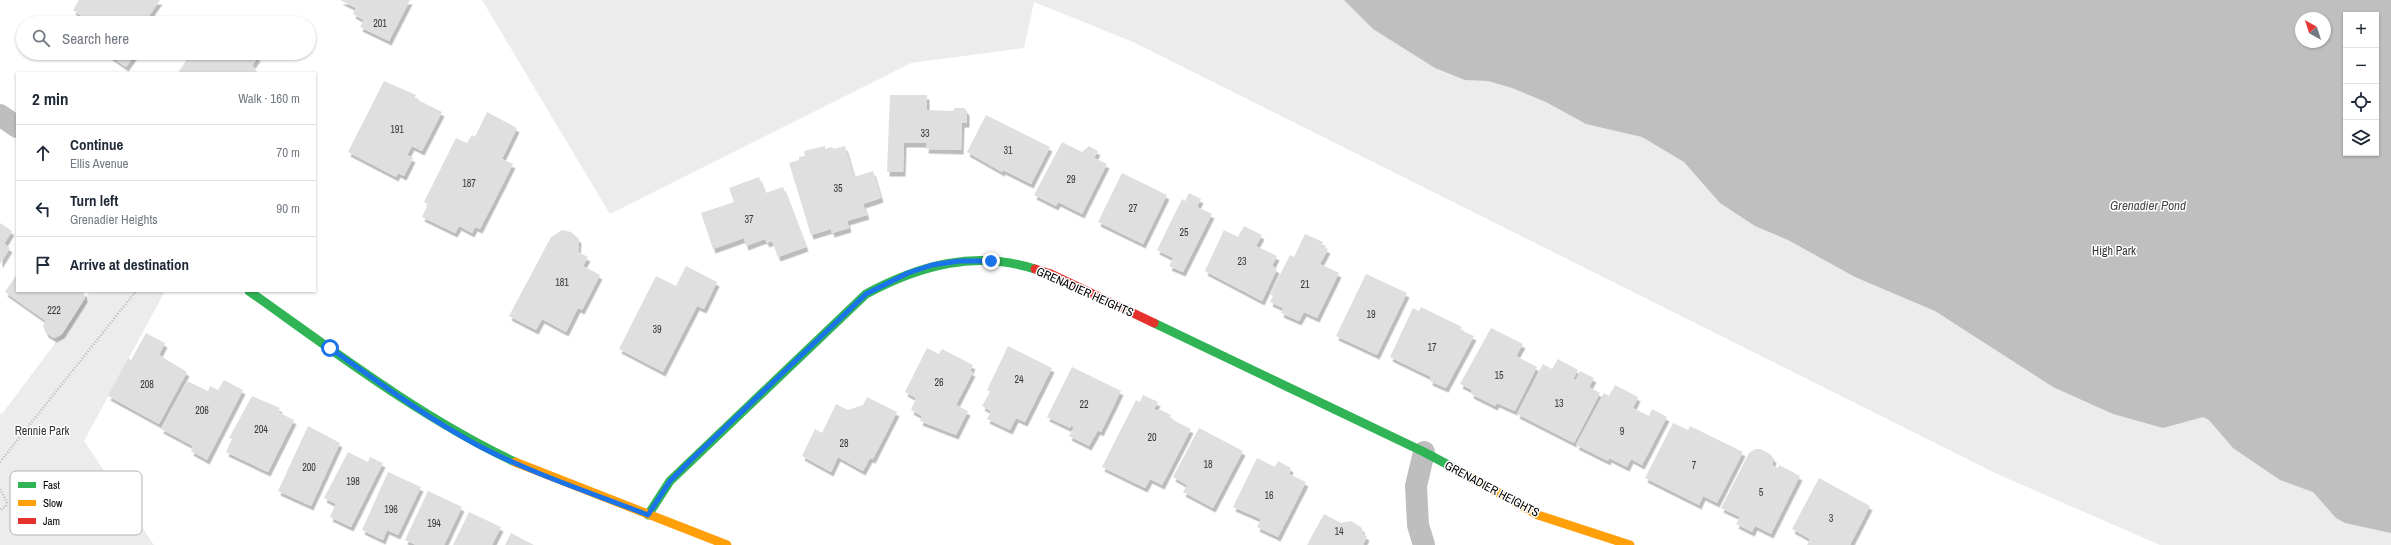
<!DOCTYPE html>
<meta charset="utf-8">
<style>
:root{--surface:#fff;--page:#f6f6f7;--text:#1f2937;--muted:#747a83;--line:#e0e1e3}
body{margin:0;font-family:"Archivo Narrow",sans-serif;background:var(--page);color:var(--text)}
.controls{position:absolute;right:12px;top:12px;display:grid;overflow:hidden;border-radius:0px;box-shadow:0 1px 3px #0004}
.controls button{width:36px;height:36px;display:grid;place-items:center;padding:0;border:0;border-bottom:1px solid var(--line);background:var(--surface);color:var(--text);font:20px sans-serif}
.compass{position:absolute;left:2295px;top:12px;width:36px;height:36px;border-radius:50%;background:var(--surface);box-shadow:0 1px 3px #0004;rotate:321deg}
.stop{position:absolute;width:12px;height:12px;margin:-9px;border:3px solid #1a73e8;border-radius:50%;background:#fff}
.stop.end{background:#1a73e8;border-color:#fff;box-shadow:0 1px 4px #0008}
.list{margin:0;padding:0;list-style:none}
h2{display:flex;justify-content:space-between;align-items:center;height:52px;margin:0;padding:0 16px;font-size:17px}
h2 small{font-size:13px;font-weight:400;color:var(--muted)}
.list li{display:grid;grid-template-columns:26px 1fr auto;gap:12px;align-items:center;box-sizing:border-box;height:56px;padding:0 16px;border-top:1px solid var(--line)}
.list b{display:block;font-size:15px;white-space:nowrap}
.list p{margin:0;font-size:13px;white-space:nowrap;color:var(--muted)}
.list em{font-size:13px;font-style:normal;color:var(--muted)}
.icon{flex:none;width:22px;height:22px;fill:none;stroke:currentColor;stroke-width:2;stroke-linecap:round;stroke-linejoin:round}
.map{position:relative;flex:none;width:2391px;height:545px;overflow:hidden}
.search{position:absolute;background:var(--surface);box-shadow:0 1px 3px #0004;left:16px;top:16px;width:300px;height:44px;display:flex;align-items:center;gap:10px;box-sizing:border-box;padding:0 14px;border-radius:22px;color:var(--muted);font-size:15px}
.panel{position:absolute;background:var(--surface);box-shadow:0 1px 3px #0004;left:16px;top:72px;width:300px;height:220px;border-radius:0px}
.map>svg:first-child{display:block}
.green{fill:#ececec;fill-rule:evenodd}
.water{fill:#bfbfbf;fill-rule:evenodd}
.building{fill:#dfdfdf;filter:url(#shadow)}
.lines{fill:none;stroke-linecap:round;stroke-linejoin:round}
.path{stroke:#b9b9b9;stroke-width:2.5;stroke-dasharray:1 2;stroke-linecap:butt}
.street{stroke:#bebebe;stroke-width:22}
.fast{stroke:#30b455;stroke-width:9}
.slow{stroke:#ff9f0a;stroke-width:9}
.jam{stroke:#e5322d;stroke-width:9}
.route{stroke:#1a73e8;stroke-width:5}
.labels{text-anchor:middle;stroke-width:3;stroke-linejoin:round;paint-order:stroke}
.number-label{font-size:10px;fill:#383838}
.park-label{font-size:12px;fill:#333;stroke:#fff}
.street-label{font-size:12px;fill:#000;stroke:#fff}
.water-label{font-size:13px;font-style:italic;fill:#444;stroke:#fff}
.key{fill:#fff;stroke:#b2b2b2;stroke-width:1}
.key-label{font-size:11px;fill:#000}
</style>
<div class="map">
<svg width="2391" height="545" viewBox="0 0 2391 545">
<defs>
<filter id="shadow"><feDropShadow dx="2.5" dy="4.5" stdDeviation="0" flood-color="#0004"/></filter>
</defs>
<rect width="100%" height="100%" fill="#fff"/>
<g class="green">
<path d="M 482,0 L 2391,0 L 2391,545 L 2160,545 L 1997,474 L 1133,42 L 1034,2 L 1024,48 L 911,63 L 610,214 ZM 2346,15 L 2376,15 L 2376,153 L 2346,153 ZM 2301,18 L 2325,18 L 2325,42 L 2301,42 Z"/>
<path d="M 90,291 L 165,291 L 84,441 L 154,545 L 0,545 L 0,413 L 2,414 L 62,334 Z"/>
</g>
<path class="water" d="M 1344,0 L 2391,0 L 2391,533 L 2345,523 L 2336,518 L 2313,492 L 2280,480 L 2233,448 L 2209,420 L 2203,417 L 2163,428 L 2113,414 L 2053,387 L 1935,311 L 1855,277 L 1788,240 L 1755,226 L 1720,203 L 1684,162 L 1642,137 L 1586,124 L 1546,102 L 1512,88 L 1488,81 L 1465,80 L 1435,68 L 1373,29 ZM 2346,15 L 2376,15 L 2376,153 L 2346,153 ZM 2301,18 L 2325,18 L 2325,42 L 2301,42 Z"/>
<g class="building">
<path d="M 79,0 L 160,0 L 144,23 L 78,23 L 83,17 L 73,10 Z"/>
<path d="M 340,0 L 410,0 L 389,41 L 360,27 L 364,20 L 353,14 L 356,8 Z"/>
<path d="M 106,53 L 136,53 L 126,67 Z"/>
<path d="M 191,53 L 256,53 L 255,55 L 258,57 L 252,66 L 256,69 L 253,73 L 178,73 Z"/>
<path d="M 384,81 L 416,95 L 414,98 L 442,112 L 422,151 L 412,146 L 407,155 L 413,158 L 404,176 L 398,173 L 396,177 L 348,152 Z"/>
<path d="M 890,95 L 927,95 L 927,110 L 953,111 L 955,108 L 964,108 L 967,111 L 967,123 L 962,123 L 961,150 L 926,149 L 927,143 L 904,143 L 903,172 L 887,172 Z"/>
<path d="M 487,112 L 517,128 L 502,159 L 513,164 L 480,229 L 475,227 L 472,233 L 459,226 L 455,233 L 422,217 L 428,204 L 424,202 L 456,138 L 467,143 L 472,135 L 475,137 Z"/>
<path d="M 986,115 L 1050,147 L 1031,184 L 1003,170 L 1002,172 L 967,152 Z"/>
<path d="M 1062,142 L 1082,152 L 1089,146 L 1098,151 L 1094,158 L 1107,164 L 1082,214 L 1058,202 L 1056,206 L 1034,195 Z"/>
<path d="M 825,146 L 825,149 L 832,147 L 834,149 L 845,146 L 854,177 L 873,171 L 881,198 L 863,204 L 867,215 L 847,221 L 849,228 L 832,233 L 831,229 L 811,235 L 789,163 L 799,160 L 799,157 L 805,156 L 804,151 Z"/>
<path d="M 1122,173 L 1167,195 L 1143,244 L 1098,222 Z"/>
<path d="M 759,177 L 765,193 L 783,187 L 806,247 L 778,257 L 772,241 L 767,243 L 765,239 L 746,246 L 744,238 L 713,249 L 701,213 L 734,202 L 729,188 Z"/>
<path d="M 1189,193 L 1201,199 L 1197,207 L 1212,214 L 1183,272 L 1169,266 L 1173,258 L 1157,250 L 1182,199 L 1185,201 Z"/>
<path d="M 0,223 L 12,231 L 4,244 L 10,248 L 0,264 Z"/>
<path d="M 1244,226 L 1262,235 L 1256,246 L 1277,256 L 1272,266 L 1277,269 L 1262,301 L 1205,271 L 1224,230 L 1238,237 Z"/>
<path d="M 562,230 L 571,232 L 579,239 L 578,252 L 588,257 L 583,266 L 600,275 L 582,310 L 578,308 L 566,332 L 542,319 L 536,330 L 509,316 L 551,237 Z"/>
<path d="M 1305,234 L 1323,242 L 1321,246 L 1328,249 L 1320,264 L 1339,273 L 1317,318 L 1304,312 L 1299,321 L 1281,313 L 1283,308 L 1270,302 L 1273,296 L 1270,294 L 1290,255 L 1294,257 Z"/>
<path d="M 686,266 L 717,282 L 704,309 L 697,306 L 663,372 L 619,349 L 656,276 L 676,286 Z"/>
<path d="M 17,274 L 17,291 L 84,292 L 85,298 L 62,334 L 54,338 L 46,333 L 43,326 L 46,321 L 5,292 Z"/>
<path d="M 1366,274 L 1407,293 L 1377,355 L 1336,336 Z"/>
<path d="M 1421,307 L 1462,327 L 1460,330 L 1474,336 L 1446,388 L 1430,381 L 1431,377 L 1390,357 L 1413,308 L 1419,311 Z"/>
<path d="M 1491,328 L 1523,344 L 1516,356 L 1537,367 L 1515,411 L 1497,403 L 1495,406 L 1471,394 L 1472,390 L 1460,384 Z"/>
<path d="M 146,333 L 165,343 L 159,355 L 187,372 L 159,424 L 108,396 L 128,358 L 131,360 Z"/>
<path d="M 1008,346 L 1052,368 L 1025,422 L 1016,418 L 1010,430 L 987,419 L 991,411 L 982,406 L 990,392 L 987,390 Z"/>
<path d="M 927,348 L 939,354 L 942,349 L 973,365 L 970,371 L 973,372 L 956,405 L 968,411 L 956,435 L 920,421 L 922,416 L 911,410 L 916,398 L 905,392 Z"/>
<path d="M 1558,359 L 1578,370 L 1573,379 L 1576,380 L 1580,371 L 1594,378 L 1589,387 L 1600,393 L 1574,443 L 1517,414 L 1543,364 L 1552,369 Z"/>
<path d="M 1072,367 L 1121,391 L 1101,432 L 1098,430 L 1089,446 L 1069,436 L 1074,427 L 1071,425 L 1070,428 L 1047,417 Z"/>
<path d="M 224,380 L 243,390 L 207,460 L 191,451 L 193,446 L 161,429 L 187,381 L 208,391 L 210,386 L 218,390 Z"/>
<path d="M 1615,385 L 1638,397 L 1633,408 L 1649,416 L 1652,409 L 1667,417 L 1642,465 L 1631,459 L 1627,467 L 1609,458 L 1608,461 L 1576,445 L 1604,393 L 1609,396 Z"/>
<path d="M 1143,395 L 1158,402 L 1154,409 L 1158,411 L 1159,409 L 1171,415 L 1169,418 L 1191,429 L 1162,485 L 1150,479 L 1145,488 L 1102,467 L 1136,400 L 1140,402 Z"/>
<path d="M 252,396 L 280,408 L 278,412 L 294,420 L 268,472 L 226,452 L 232,439 L 229,438 Z"/>
<path d="M 867,397 L 897,412 L 873,459 L 870,458 L 863,471 L 838,457 L 831,472 L 802,456 L 815,429 L 822,433 L 836,404 L 848,410 L 863,405 Z"/>
<path d="M 1673,423 L 1688,430 L 1690,426 L 1743,452 L 1717,503 L 1703,496 L 1699,505 L 1645,478 Z"/>
<path d="M 308,426 L 340,443 L 311,506 L 278,491 Z"/>
<path d="M 1199,428 L 1243,451 L 1213,508 L 1183,492 L 1187,485 L 1173,477 Z"/>
<path d="M 1755,449 L 1761,449 L 1770,454 L 1774,459 L 1772,465 L 1778,468 L 1779,465 L 1800,476 L 1771,534 L 1755,526 L 1752,532 L 1736,524 L 1740,517 L 1721,508 L 1749,453 Z"/>
<path d="M 348,452 L 368,462 L 370,457 L 383,463 L 351,527 L 330,517 L 336,504 L 324,498 Z"/>
<path d="M 1257,458 L 1275,467 L 1278,461 L 1291,468 L 1289,474 L 1306,482 L 1278,537 L 1257,527 L 1261,519 L 1233,507 Z"/>
<path d="M 388,472 L 421,487 L 398,535 L 387,530 L 383,540 L 362,530 Z"/>
<path d="M 1819,478 L 1870,506 L 1850,545 L 1807,545 L 1810,539 L 1792,529 Z"/>
<path d="M 428,491 L 462,507 L 444,545 L 416,545 L 405,540 Z"/>
<path d="M 469,512 L 501,527 L 492,545 L 453,545 Z"/>
<path d="M 1324,514 L 1341,523 L 1351,521 L 1362,528 L 1363,534 L 1367,536 L 1363,545 L 1307,545 Z"/>
<path d="M 511,533 L 534,545 L 505,545 Z"/>
</g>
<g class="lines">
<g class="path">
<path d="M 0,462 L 136,291"/>
<path d="M 0,489 L 7,502 L 6,506 L 0,510"/>
</g>
<g class="street">
<path d="M 0,115 L 17,127"/>
<path d="M 1424,545 L 1418,525 L 1416,486 L 1424,452"/>
</g>
<g class="fast">
<path d="M 249,291 C 335,352 420,417 515,462"/>
<path d="M 1154,323 L 1424,452 L 1456,469"/>
<path d="M 648,515 L 670,481 L 866,294 C 920,265 975,250 1035,269"/>
</g>
<g class="slow">
<path d="M 515,462 L 727,545"/>
<path d="M 1456,469 L 1538,515 L 1630,545"/>
</g>
<path class="jam" d="M 1035,269 L 1051,274 L 1154,323"/>
</g>
<g class="lines">
<path class="route" d="M 330,348 C 378,382 427,418 479,446 C 533,474 592,493 648,515 L 670,481 L 691,460 L 866,294 L 908,273 L 932,265 L 959,261 L 991,261"/>
</g>
<g class="labels">
<g class="number-label">
<text x="380" y="27">201</text>
<text x="397" y="133">191</text>
<text x="925" y="137">33</text>
<text x="1008" y="154">31</text>
<text x="1071" y="183">29</text>
<text x="469" y="187">187</text>
<text x="838" y="192">35</text>
<text x="1133" y="212">27</text>
<text x="749" y="223">37</text>
<text x="1184" y="236">25</text>
<text x="1242" y="265">23</text>
<text x="562" y="286">181</text>
<text x="1305" y="288">21</text>
<text x="54" y="314">222</text>
<text x="1371" y="318">19</text>
<text x="657" y="333">39</text>
<text x="1432" y="351">17</text>
<text x="1499" y="379">15</text>
<text x="1019" y="383">24</text>
<text x="939" y="386">26</text>
<text x="147" y="388">208</text>
<text x="1559" y="407">13</text>
<text x="1084" y="408">22</text>
<text x="202" y="414">206</text>
<text x="261" y="433">204</text>
<text x="1622" y="435">9</text>
<text x="1152" y="441">20</text>
<text x="844" y="447">28</text>
<text x="1208" y="468">18</text>
<text x="1694" y="469">7</text>
<text x="309" y="471">200</text>
<text x="353" y="485">198</text>
<text x="1761" y="496">5</text>
<text x="1269" y="499">16</text>
<text x="391" y="513">196</text>
<text x="1831" y="522">3</text>
<text x="434" y="527">194</text>
<text x="1339" y="535">14</text>
</g>
<g class="park-label">
<text x="2114" y="255">High Park</text>
<text x="42" y="435">Rennie Park</text>
</g>
<g class="street-label">
<text transform="translate(1085 292) rotate(24)" y="4">GRENADIER HEIGHTS</text>
<text transform="translate(1492 489) rotate(28)" y="4">GRENADIER HEIGHTS</text>
</g>
<g class="water-label">
<text x="2148" y="210">Grenadier Pond</text>
</g>
</g>
<rect x="10" y="471" width="132" height="64" rx="6" class="key"/>
<rect x="18" y="482" width="18" height="6" fill="#30b455"/>
<rect x="18" y="500" width="18" height="6" fill="#ff9f0a"/>
<rect x="18" y="518" width="18" height="6" fill="#e5322d"/>
<g class="key-label">
<text x="43" y="489">Fast</text>
<text x="43" y="507">Slow</text>
<text x="43" y="525">Jam</text>
</g>
</svg>
<div class="controls">
<button>+</button>
<button>−</button>
<button><svg class="icon" aria-label="locate" viewBox="0 0 24 24"><circle cx="12" cy="12" r="6"/><path d="M12 2v4M12 18v4M2 12h4M18 12h4"/></svg></button>
<button><svg class="icon" aria-label="layers" viewBox="0 0 24 24"><path d="M12 4l9 5-9 5-9-5zM3 14l9 5 9-5"/></svg></button>
</div>
<svg class="compass" viewBox="-18 -18 36 36"><path d="M0-13l5 13h-10z" fill="#e53935"/><path d="M0 13l5-13h-10z" fill="#747a83"/></svg>
<div class="stop" style="left:330px;top:348px"></div>
<div class="stop end" style="left:991px;top:261px"></div>
<div class="search"><svg class="icon" aria-label="search" viewBox="0 0 24 24"><circle cx="10" cy="10" r="6"/><path d="M15 15l6 6"/></svg>Search here</div>
<section class="panel">
<h2>2 min<small>Walk · 160 m</small></h2>
<ul class="list">
<li><svg class="icon" aria-label="ahead" viewBox="0 0 24 24"><path d="M12 20V5M6 11l6-6 6 6"/></svg><div><b>Continue</b><p>Ellis Avenue</p></div><em>70 m</em></li>
<li><svg class="icon" aria-label="left" viewBox="0 0 24 24"><path d="M17 20v-9H6M10 6l-5 5 5 5"/></svg><div><b>Turn left</b><p>Grenadier Heights</p></div><em>90 m</em></li>
<li><svg class="icon" aria-label="arrive" viewBox="0 0 24 24"><path d="M6 21V4h12l-3 4 3 4H6"/></svg><div><b>Arrive at destination</b></div></li>
</ul>
</section>
</div>
